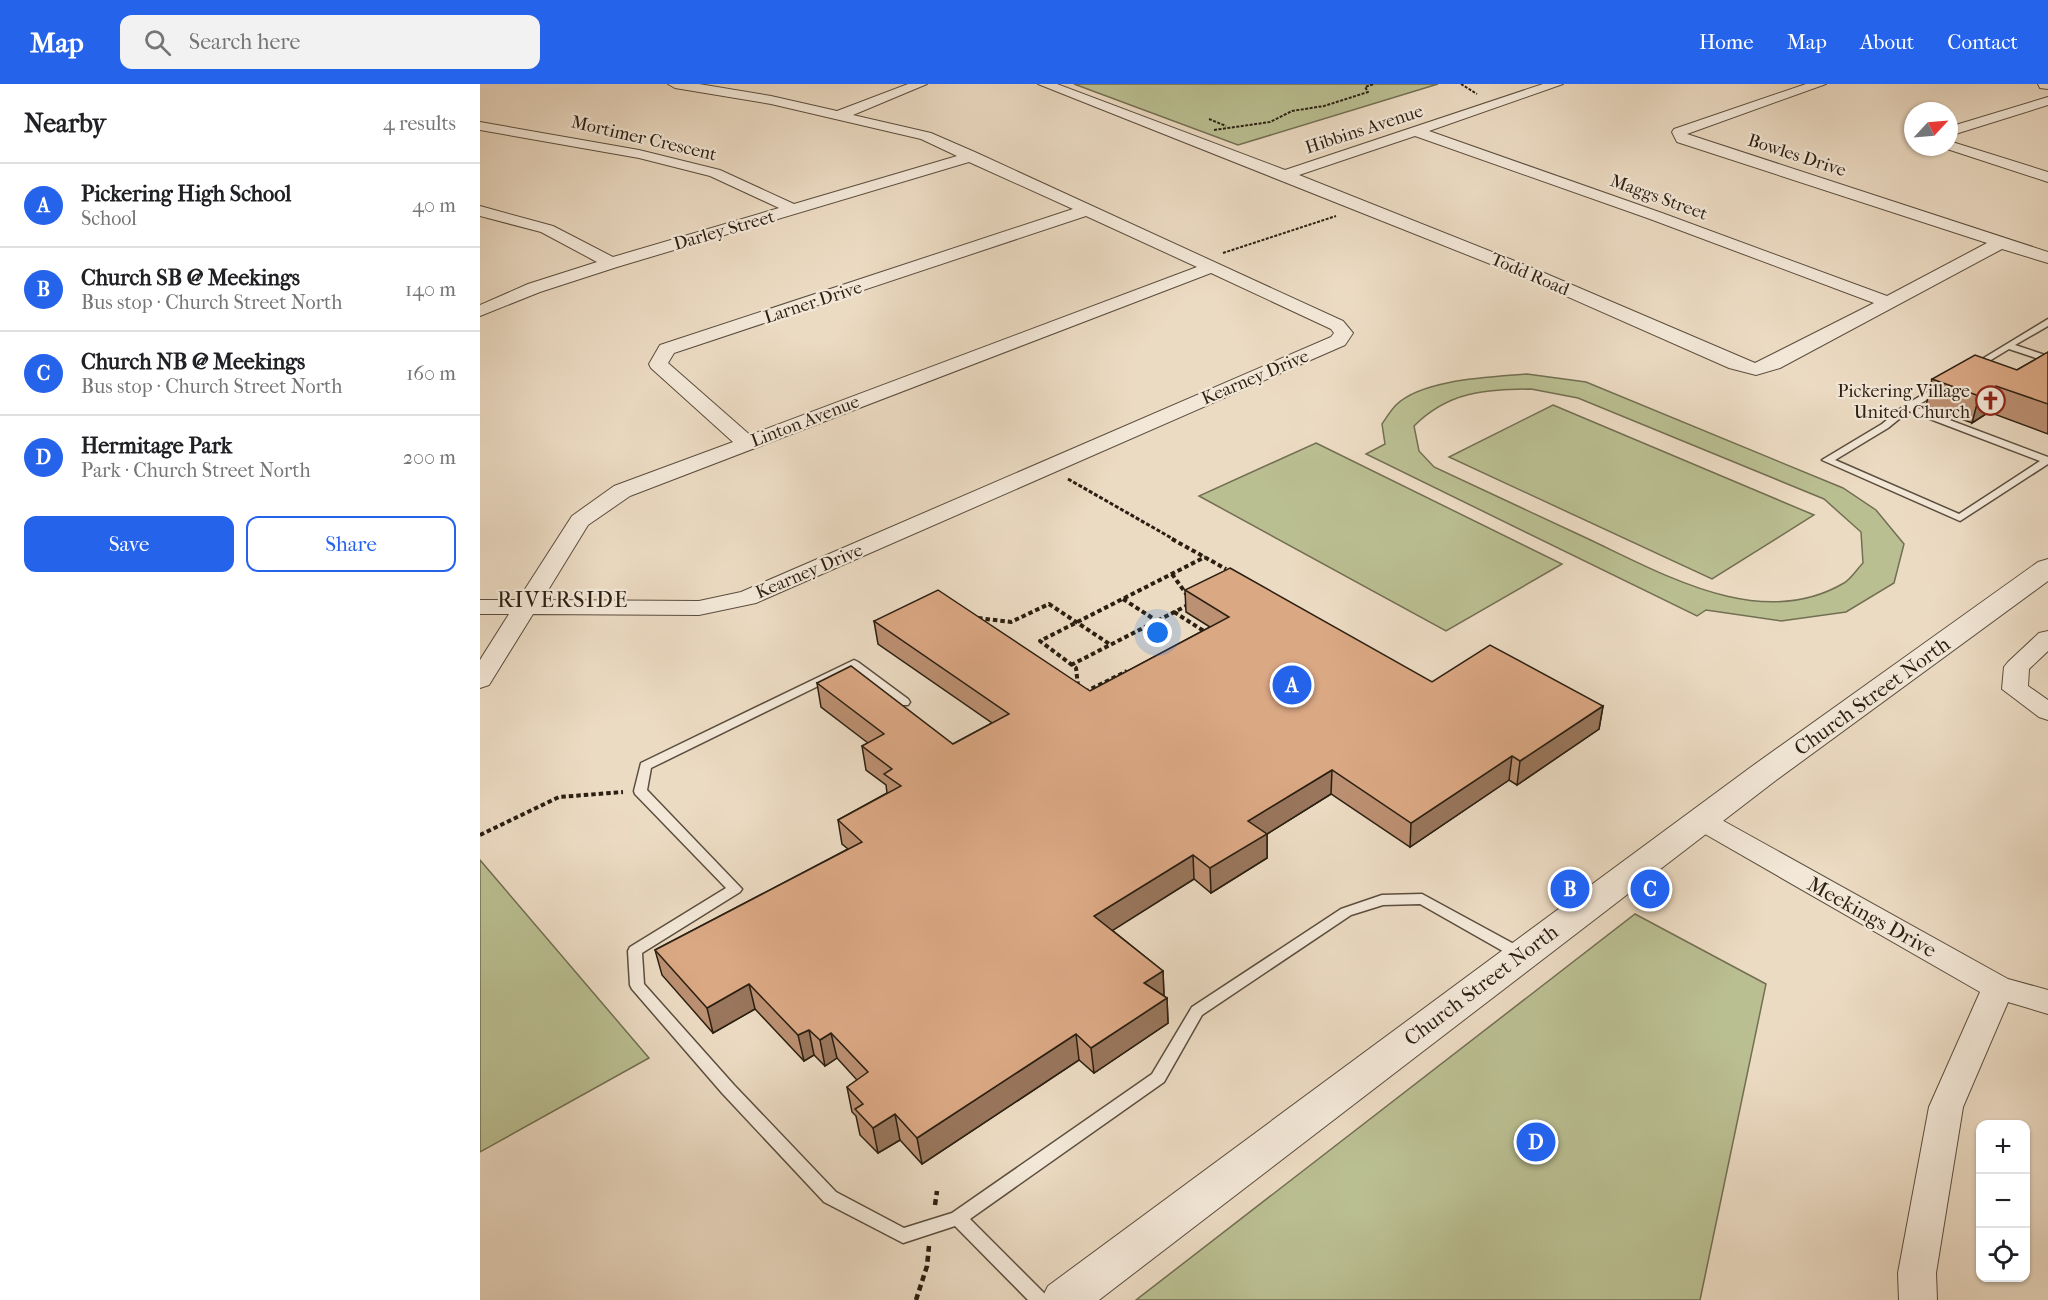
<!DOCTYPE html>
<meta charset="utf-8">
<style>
:root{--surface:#fff;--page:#f2f2f2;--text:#202124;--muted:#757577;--line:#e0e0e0;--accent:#2563eb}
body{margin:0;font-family:"IM FELL French Canon",serif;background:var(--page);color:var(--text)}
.controls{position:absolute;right:18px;bottom:18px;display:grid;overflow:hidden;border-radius:12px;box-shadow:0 2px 4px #0004}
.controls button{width:54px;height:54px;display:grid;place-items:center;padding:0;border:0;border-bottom:2px solid var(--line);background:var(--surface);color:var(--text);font:30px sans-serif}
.compass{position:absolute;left:1424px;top:18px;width:54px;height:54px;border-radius:50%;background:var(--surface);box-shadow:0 2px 4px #0004;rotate:64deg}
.you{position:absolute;left:678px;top:549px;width:21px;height:21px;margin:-15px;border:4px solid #fff;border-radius:50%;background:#1a73e8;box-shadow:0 0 0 9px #1a73e833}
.badge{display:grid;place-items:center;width:39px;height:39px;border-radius:50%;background:var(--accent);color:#fff;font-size:20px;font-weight:700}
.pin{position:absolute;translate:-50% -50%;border:3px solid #fff;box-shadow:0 2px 6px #0006}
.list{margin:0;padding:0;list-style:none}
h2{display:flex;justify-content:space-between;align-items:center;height:78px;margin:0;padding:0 24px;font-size:26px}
h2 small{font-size:20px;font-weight:400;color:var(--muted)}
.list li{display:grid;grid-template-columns:39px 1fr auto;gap:18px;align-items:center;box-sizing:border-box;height:84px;padding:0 24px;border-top:2px solid var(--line)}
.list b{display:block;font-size:22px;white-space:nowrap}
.list p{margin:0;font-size:20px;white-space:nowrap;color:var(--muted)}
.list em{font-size:20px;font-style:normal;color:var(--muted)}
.actions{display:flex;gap:12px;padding:18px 24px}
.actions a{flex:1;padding:14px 0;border:2px solid var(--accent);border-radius:12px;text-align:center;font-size:21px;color:var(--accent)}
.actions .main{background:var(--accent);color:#fff}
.icon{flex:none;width:33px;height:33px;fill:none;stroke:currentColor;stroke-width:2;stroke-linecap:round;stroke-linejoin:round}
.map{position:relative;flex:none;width:1568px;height:1216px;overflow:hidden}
header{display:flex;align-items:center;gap:36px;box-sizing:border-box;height:84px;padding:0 30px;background:var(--accent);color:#fff}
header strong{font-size:28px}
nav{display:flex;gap:33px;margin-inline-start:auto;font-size:21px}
.search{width:420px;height:54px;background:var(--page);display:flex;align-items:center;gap:15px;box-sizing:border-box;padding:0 21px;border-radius:12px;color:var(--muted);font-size:22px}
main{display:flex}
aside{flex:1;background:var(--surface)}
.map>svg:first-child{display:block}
.green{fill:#babf92;stroke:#726f52;stroke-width:1.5;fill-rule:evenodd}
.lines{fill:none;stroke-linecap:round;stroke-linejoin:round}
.service-casing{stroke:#5b4e3e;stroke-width:3}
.minor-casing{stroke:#5b4e3e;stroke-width:2}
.tertiary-casing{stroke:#5b4e3e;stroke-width:2}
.path-far3{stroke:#2b1f11;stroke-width:2;stroke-dasharray:3 1.5;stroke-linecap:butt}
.path-far2{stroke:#2b1f11;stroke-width:3;stroke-dasharray:4 2;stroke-linecap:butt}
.path-far1{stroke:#2b1f11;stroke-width:4;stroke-dasharray:4.5 3;stroke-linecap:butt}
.path{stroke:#2b1f11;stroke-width:4.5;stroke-dasharray:6 4;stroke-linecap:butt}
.service{fill:#f3e8d8;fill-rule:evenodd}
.minor{fill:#f3e8d8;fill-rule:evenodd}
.tertiary{fill:#f3e8d8;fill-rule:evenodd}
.wall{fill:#bc9072;stroke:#2b1f11;stroke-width:1.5}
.shaded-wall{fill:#99765c;stroke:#2b1f11;stroke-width:1.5}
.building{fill:#dba884;stroke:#2b1f11;stroke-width:1.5}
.labels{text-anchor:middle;stroke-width:4.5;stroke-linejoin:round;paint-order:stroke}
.far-street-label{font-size:18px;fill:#2b1f11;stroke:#f3e8d8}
.far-poi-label{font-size:18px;fill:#2b1f11;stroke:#f3e8d8;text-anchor:end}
.street-label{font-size:21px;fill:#2b1f11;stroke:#f3e8d8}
.neighbourhood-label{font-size:22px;letter-spacing:1.5px;fill:#2b1f11;stroke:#f3e8d8}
</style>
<header>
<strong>Map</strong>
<div class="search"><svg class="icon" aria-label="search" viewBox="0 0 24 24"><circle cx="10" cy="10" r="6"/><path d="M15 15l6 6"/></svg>Search here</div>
<nav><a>Home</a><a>Map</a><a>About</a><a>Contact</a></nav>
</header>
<main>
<aside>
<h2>Nearby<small>4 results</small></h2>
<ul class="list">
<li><span class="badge">A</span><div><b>Pickering High School</b><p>School</p></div><em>40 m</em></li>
<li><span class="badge">B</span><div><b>Church SB @ Meekings</b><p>Bus stop · Church Street North</p></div><em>140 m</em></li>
<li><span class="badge">C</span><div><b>Church NB @ Meekings</b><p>Bus stop · Church Street North</p></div><em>160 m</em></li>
<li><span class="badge">D</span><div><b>Hermitage Park</b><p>Park · Church Street North</p></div><em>200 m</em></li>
</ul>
<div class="actions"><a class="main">Save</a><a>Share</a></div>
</aside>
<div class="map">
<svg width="1568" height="1216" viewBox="0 0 1568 1216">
<rect width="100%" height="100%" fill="#ecdbc3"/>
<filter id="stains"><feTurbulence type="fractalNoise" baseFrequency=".00333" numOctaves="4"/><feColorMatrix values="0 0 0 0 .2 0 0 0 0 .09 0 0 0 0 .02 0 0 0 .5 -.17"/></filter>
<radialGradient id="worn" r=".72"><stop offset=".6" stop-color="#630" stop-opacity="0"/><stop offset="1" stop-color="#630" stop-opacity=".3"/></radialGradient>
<g class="green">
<path d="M 594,0 L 958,0 L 758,61 Z"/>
<path d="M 1047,290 L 1106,298 L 1363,404 L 1396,426 L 1424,460 L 1414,499 L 1366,528 L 1301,537 L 1226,526 L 1217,532 L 886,370 L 905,360 L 902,340 C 906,334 911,326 916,321 C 942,295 1012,293 1047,290 ZM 1051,305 L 1098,314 L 1344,415 L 1381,448 L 1383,479 C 1377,485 1371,495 1364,499 C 1279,549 1180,488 1102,452 C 1053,429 1003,406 954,383 L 939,367 L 934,342 C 969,307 1004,306 1051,305 Z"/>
<path d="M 1073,321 L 1334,431 L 1232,495 L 969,373 Z"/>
<path d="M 836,359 L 1082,480 L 966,547 L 719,412 Z"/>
<path d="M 0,776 L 169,974 L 0,1068 Z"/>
<path d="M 1155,830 L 1286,900 L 1220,1216 L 656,1216 Z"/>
</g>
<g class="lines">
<defs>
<g id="service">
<path d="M 1568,235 L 1568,242 L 1535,261 L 1568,272 L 1568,278 L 1529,265 L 1496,285 L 1490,285 L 1489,283 Z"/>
<path d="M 1461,300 L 1464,301 L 1464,305 L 1435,323 L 1568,373 L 1568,380 L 1480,437 L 1342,376 L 1402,340 L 1425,321 ZM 1429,327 L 1560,377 L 1479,430 L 1355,376 L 1408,344 Z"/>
<path d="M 374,576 L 378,578 L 428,615 L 430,618 L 428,621 L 420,621 L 373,585 L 171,684 L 167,706 L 262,805 L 260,808 L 162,869 L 164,900 L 254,1001 L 356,1108 L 424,1144 L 472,1129 L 672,990 L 712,923 L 861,825 L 902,811 L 942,810 L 1045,866 L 1047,870 L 1045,874 L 1035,874 L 940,820 L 903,821 L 871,831 L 722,931 L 684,998 L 490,1135 L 566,1211 L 569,1216 L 548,1216 L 475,1142 L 423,1159 L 344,1118 L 242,1009 L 152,905 L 150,901 L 148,867 L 150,863 L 246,804 L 155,710 L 154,707 L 161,679 Z"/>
</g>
<g id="minor">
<path d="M 188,0 L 219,0 L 291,12 L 357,27 L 428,0 L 447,0 L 373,31 L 451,49 L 497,69 L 863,237 L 873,249 L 865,261 L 276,519 L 219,531 L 53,530 L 9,601 L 0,604 L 0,576 L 29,530 L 0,530 L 0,516 L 38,516 L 92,432 L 134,402 L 253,358 L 171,284 L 169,280 L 180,261 L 593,125 L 489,78 L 137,183 L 60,208 L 0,232 L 0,221 L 48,200 L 117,178 L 61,148 L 0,132 L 0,122 L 73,142 L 133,173 L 299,124 L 230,92 L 159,74 L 0,46 L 0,38 L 159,66 L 240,86 L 314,120 L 477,72 L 441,55 L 291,20 L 195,4 ZM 606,132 L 717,183 L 270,351 L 188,279 L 194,269 ZM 731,189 L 851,245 L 854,249 L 851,253 L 261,508 L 219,517 L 62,516 L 108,441 L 150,412 Z"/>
<path d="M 558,0 L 577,0 L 805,86 L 1063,0 L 1083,0 L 949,47 L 1182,129 L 1407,212 L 1507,159 L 1197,58 L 1192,48 L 1194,45 L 1326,0 L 1346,0 L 1207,50 L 1568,168 L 1568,179 L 1522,165 L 1300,284 L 1276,291 L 1249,284 L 1043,193 ZM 935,52 L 1170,135 L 1394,219 L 1275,279 L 1055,185 L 819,91 Z"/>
<path d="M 1568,13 L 1568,21 L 1469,52 L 1469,43 Z"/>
<path d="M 1469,57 L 1568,88 L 1568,98 L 1464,64 L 1469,63 Z"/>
<path d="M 1568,547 L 1568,567 L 1549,585 L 1548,602 L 1568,616 L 1568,636 L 1559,633 L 1522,605 L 1524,583 L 1528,578 L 1559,549 Z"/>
<path d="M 1221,727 L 1231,730 L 1528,895 L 1568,906 L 1568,930 L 1528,918 L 1483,1023 L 1456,1189 L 1457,1216 L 1419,1216 L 1418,1189 L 1449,1023 L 1500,908 L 1211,742 L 1207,736 L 1211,730 Z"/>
</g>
<g id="tertiary">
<path d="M 1558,0 L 1568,0 L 1568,5 L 1560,4 Z"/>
<path d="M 1568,475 L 1568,497 L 1295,697 L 619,1216 L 561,1216 L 568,1202 L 1271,683 L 1558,478 Z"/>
</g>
</defs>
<use href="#service" class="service-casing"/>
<use href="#minor" class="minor-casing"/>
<use href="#tertiary" class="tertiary-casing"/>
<g class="path-far3">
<path d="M 981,0 L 997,10"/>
<path d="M 729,35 L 746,42"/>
<path d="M 734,46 L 790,38 L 812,27 L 844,22 L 888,8 L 885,3 L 894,0"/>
<path d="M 743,169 L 856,132"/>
</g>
<path class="path-far2" d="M 588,395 L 695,456"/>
<g class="path-far1">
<path d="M 692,455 L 746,485"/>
<path d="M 692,490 L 707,511"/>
<path d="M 643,515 L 677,537"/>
<path d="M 694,528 L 727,549"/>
<path d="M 498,534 L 531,538 L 569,520 L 631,561"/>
<path d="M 591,581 L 708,521"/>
<path d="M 598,602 L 596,584 L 560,557 L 725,473"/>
<path d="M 605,608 L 647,587"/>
<path d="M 0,751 L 79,713 L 143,708"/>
</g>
<g class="path">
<path d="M 455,1121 L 457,1107"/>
<path d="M 436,1216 L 447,1182 L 449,1162"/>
</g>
<use href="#service" class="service"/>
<use href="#minor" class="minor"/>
<use href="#tertiary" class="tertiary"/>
</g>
<g class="wall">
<path d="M 1568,268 L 1568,350 L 1509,328 L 1492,339 L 1446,322 L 1452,295 L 1537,286 Z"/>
<path d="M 705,506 L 952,598 L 1123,622 L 1119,645 L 1037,701 L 1029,696 L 930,763 L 851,710 L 787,750 L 787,774 L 731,809 L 714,795 L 632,846 L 683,887 L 684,912 L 687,914 L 688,939 L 614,989 L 599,976 L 442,1080 L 420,1056 L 398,1069 L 380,1051 L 376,1032 L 372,1028 L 367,1003 L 377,996 L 357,974 L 345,982 L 334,971 L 324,977 L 275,925 L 233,949 L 182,891 L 175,866 L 368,765 L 362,760 L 358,736 L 407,709 L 406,701 L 386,686 L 382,662 L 388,659 L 341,623 L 337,599 L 473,660 L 512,639 L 398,560 L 394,537 L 610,607 L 730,543 L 706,528 Z"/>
</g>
<g class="shaded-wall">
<path d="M 1516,302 L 1509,328 L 1492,339 L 1499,312 Z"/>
<path d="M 1123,622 L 1119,645 L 1037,701 L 1040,677 Z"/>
<path d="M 1032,672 L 1029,696 L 930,763 L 931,739 Z"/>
<path d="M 852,686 L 851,710 L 787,750 L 787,774 L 731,809 L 730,784 L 768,737 Z"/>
<path d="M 713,771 L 714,795 L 616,857 L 614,832 Z"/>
<path d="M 683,887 L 684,912 L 664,899 Z"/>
<path d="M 269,900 L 275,925 L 233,949 L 227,924 Z"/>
<path d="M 687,914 L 688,939 L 614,989 L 611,964 Z"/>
<path d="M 329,946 L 334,971 L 324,977 L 318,951 Z"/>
<path d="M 351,949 L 357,974 L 345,982 L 340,956 Z"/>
<path d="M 596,950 L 599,976 L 442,1080 L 437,1054 Z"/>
<path d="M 415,1030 L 420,1056 L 398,1069 L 393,1044 Z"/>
</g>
<g class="building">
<path d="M 1568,268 L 1568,320 L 1516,302 L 1499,312 L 1452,295 L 1495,271 L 1537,286 Z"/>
<path d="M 750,484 L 952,598 L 1010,561 L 1123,622 L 1040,677 L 1032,672 L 931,739 L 852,686 L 768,737 L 787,750 L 730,784 L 713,771 L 614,832 L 683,887 L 664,899 L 687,914 L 611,964 L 596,950 L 437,1054 L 415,1030 L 393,1044 L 375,1025 L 383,1020 L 367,1003 L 388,988 L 351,949 L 340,956 L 329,946 L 318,951 L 269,900 L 227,924 L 175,866 L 382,758 L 358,736 L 421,702 L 404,690 L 412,685 L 382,662 L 404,650 L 337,599 L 371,582 L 473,660 L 529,630 L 394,537 L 458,506 L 610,607 L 749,533 L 705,506 Z"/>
</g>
<defs>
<symbol id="church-ring" viewBox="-11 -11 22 22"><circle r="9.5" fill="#f3e8d8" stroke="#8f2418" stroke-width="1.5"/><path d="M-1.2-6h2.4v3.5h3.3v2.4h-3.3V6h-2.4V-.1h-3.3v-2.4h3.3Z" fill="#8f2418"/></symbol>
</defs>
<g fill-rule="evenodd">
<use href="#church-ring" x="1494" y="300" width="33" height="33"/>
</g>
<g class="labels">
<g class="far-street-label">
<text transform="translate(884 45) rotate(-18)" y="6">Hibbins Avenue</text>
<text transform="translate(164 54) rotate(13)" y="6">Mortimer Crescent</text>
<text transform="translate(1317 71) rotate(18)" y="6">Bowles Drive</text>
<text transform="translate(1179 113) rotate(20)" y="6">Maggs Street</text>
<text transform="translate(244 146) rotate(-16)" y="6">Darley Street</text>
<text transform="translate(1050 190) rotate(23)" y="6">Todd Road</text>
<text transform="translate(333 218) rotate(-18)" y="6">Larner Drive</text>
<text transform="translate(775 293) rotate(-23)" y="6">Kearney Drive</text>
<text transform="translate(325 337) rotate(-21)" y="6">Linton Avenue</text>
<text transform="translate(329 487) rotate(-23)" y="6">Kearney Drive</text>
</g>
<g class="far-poi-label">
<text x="1490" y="313">Pickering Village<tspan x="1490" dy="21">United Church</tspan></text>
</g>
<g class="street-label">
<text transform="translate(1392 612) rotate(-36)" y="7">Church Street North</text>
<text transform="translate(1392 833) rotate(29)" y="7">Meekings Drive</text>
<text transform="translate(1001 901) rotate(-37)" y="7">Church Street North</text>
</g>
<g class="neighbourhood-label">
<text x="83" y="523">RIVERSIDE</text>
</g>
</g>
<rect width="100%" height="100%" filter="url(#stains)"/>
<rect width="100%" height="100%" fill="url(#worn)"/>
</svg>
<div class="controls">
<button>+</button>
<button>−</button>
<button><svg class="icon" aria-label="locate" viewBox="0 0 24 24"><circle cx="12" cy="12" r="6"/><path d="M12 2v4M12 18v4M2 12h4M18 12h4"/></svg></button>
</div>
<svg class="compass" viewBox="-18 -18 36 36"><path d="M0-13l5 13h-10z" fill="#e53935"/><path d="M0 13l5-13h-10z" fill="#757577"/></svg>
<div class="you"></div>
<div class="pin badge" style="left:812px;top:601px">A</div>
<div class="pin badge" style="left:1090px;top:805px">B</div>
<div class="pin badge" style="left:1170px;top:805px">C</div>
<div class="pin badge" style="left:1056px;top:1058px">D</div>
</div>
</main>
